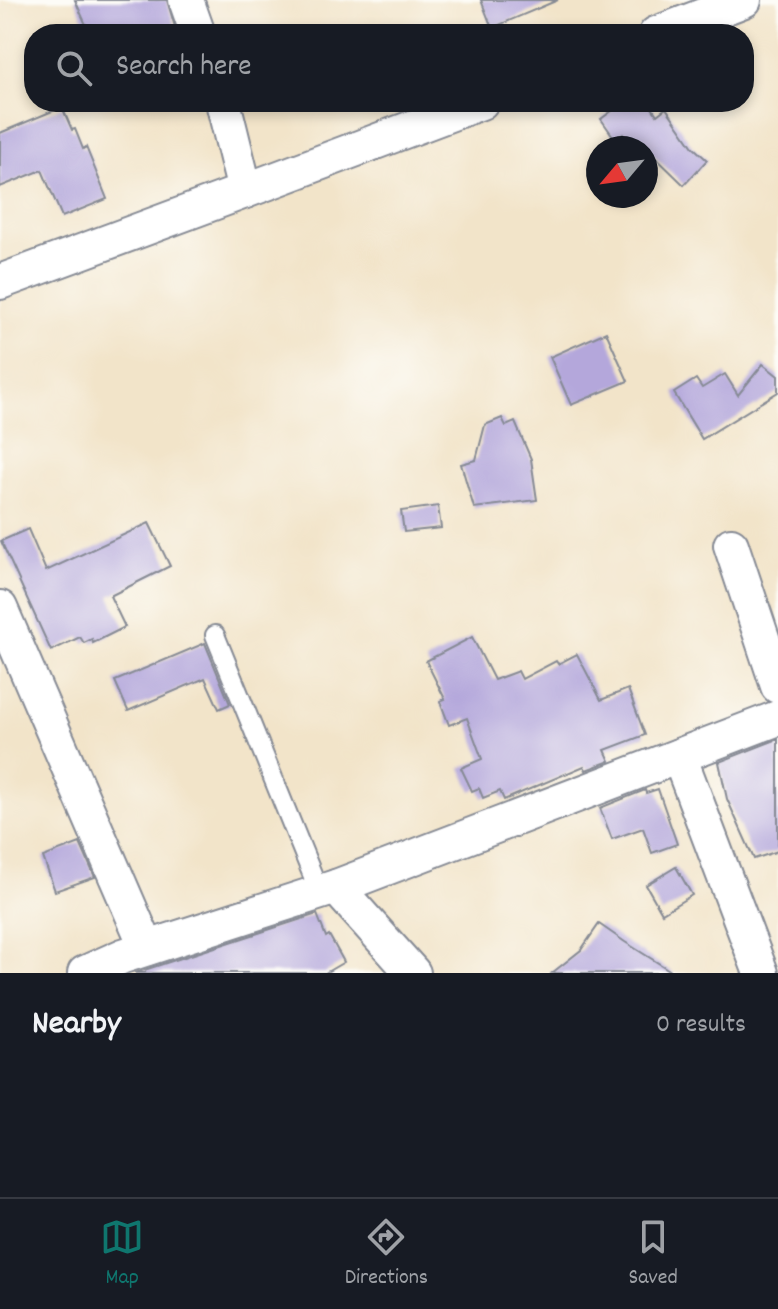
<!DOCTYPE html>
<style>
:root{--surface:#171b24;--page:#20242c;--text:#f1f3f6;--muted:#9ea1a6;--line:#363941;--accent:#0f766e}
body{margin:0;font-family:Dekko,sans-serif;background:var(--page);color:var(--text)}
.compass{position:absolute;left:586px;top:136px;width:72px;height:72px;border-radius:50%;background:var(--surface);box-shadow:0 4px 12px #0003;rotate:241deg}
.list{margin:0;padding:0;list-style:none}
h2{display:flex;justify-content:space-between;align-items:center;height:104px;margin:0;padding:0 32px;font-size:34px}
h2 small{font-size:26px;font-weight:400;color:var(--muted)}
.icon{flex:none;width:44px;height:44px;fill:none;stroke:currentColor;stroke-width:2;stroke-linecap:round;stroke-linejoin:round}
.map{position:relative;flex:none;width:778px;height:973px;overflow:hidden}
.search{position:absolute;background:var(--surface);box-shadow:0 4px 12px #0003;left:24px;right:24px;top:24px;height:88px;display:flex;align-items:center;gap:20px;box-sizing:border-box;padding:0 28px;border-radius:32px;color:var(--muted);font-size:30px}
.sheet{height:224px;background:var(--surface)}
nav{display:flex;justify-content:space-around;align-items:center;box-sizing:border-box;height:112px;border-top:2px solid var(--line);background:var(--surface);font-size:22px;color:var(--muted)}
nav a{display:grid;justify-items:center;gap:4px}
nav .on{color:var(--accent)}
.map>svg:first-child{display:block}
.building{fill:#b4a7db}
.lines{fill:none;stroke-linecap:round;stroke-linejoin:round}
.service-casing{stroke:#868a94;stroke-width:22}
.minor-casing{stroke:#868a94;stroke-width:38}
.service{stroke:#fff;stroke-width:18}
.minor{stroke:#fff;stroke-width:34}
</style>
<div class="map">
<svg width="778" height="973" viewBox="0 0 778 973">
<rect width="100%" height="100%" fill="#fdfcf7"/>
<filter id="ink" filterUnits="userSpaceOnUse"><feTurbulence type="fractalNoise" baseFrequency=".0125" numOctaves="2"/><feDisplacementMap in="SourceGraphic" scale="16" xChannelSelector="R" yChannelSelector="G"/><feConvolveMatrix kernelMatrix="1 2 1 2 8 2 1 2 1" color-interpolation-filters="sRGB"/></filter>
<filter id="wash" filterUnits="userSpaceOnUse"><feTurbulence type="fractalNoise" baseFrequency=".006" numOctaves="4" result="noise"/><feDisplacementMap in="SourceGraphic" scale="32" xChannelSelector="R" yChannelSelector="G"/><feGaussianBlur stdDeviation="1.8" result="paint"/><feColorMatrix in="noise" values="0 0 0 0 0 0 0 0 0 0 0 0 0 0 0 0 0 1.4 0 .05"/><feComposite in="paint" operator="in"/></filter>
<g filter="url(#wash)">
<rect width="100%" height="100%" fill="#f2e4c9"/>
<g id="blocks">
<g class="building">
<path d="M 75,0 L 167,0 L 177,34 L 90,34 Z"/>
<path d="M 481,0 L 558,0 L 492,28 Z"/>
<path d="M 624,102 L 648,102 L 657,115 L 666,108 L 693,147 L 707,160 L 684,185 L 646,148 L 633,148 L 623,134 L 615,139 L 601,119 Z"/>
<path d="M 62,107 L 72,130 L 75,129 L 83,149 L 86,147 L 107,199 L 62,217 L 42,170 L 0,187 L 0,133 Z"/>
<path d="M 606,332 L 628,381 L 571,405 L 550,357 Z"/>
<path d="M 763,364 L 778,376 L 778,392 L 702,439 L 674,393 L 696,379 L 702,388 L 725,374 L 738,395 Z"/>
<path d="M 502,418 L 506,426 L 515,422 L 531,459 L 537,500 L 474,508 L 461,464 L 476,460 L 485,425 Z"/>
<path d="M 438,506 L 441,528 L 404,532 L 401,511 Z"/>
<path d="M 149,523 L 170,566 L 110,596 L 125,627 L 93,643 L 92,639 L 84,643 L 80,637 L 51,651 L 1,541 L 28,529 L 46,571 Z"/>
<path d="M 472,637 L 494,680 L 518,671 L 522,679 L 556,661 L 558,664 L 577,654 L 601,700 L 628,689 L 645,735 L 605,750 L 610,761 L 586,770 L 584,766 L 504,800 L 500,791 L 483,798 L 479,788 L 472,791 L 461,768 L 482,759 L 467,718 L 449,725 L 440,701 L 445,699 L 426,661 Z"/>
<path d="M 205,643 L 230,704 L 219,709 L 205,678 L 128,711 L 115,681 Z"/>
<path d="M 778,739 L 778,851 L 754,859 L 727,799 L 719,762 Z"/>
<path d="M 658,789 L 677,844 L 652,853 L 643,828 L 612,839 L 600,808 L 645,790 L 646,793 Z"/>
<path d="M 80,843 L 95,877 L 55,891 L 43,857 Z"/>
<path d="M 676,867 L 692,895 L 662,913 L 646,885 Z"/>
<path d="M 317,914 L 326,937 L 329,935 L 344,962 L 325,973 L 135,973 Z"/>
<path d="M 599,924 L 625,942 L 674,973 L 552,973 L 581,950 Z"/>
</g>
</g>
</g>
<g filter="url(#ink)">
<use href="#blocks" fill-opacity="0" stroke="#868a94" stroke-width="2"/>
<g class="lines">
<defs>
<path id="service" d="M 215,635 L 319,891"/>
<g id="minor">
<path d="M 186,0 L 198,34"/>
<path d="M 656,34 L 744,0"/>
<path d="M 223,102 L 245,191 L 481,102"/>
<path d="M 0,282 L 245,191"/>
<path d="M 731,545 L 778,686"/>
<path d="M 0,608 L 147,948"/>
<path d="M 679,756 L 761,973"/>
<path d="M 336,887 L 413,973"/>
<path d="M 85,973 L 123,956 L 336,887 L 778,718"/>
</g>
</defs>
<use href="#service" class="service-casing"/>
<use href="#minor" class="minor-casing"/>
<use href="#service" class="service"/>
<use href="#minor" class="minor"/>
</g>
</g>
</svg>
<svg class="compass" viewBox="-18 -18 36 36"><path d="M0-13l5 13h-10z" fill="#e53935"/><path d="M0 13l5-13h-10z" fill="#9ea1a6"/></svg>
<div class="search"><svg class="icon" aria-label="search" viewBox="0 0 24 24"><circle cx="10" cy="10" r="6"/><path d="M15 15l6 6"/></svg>Search here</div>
</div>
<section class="sheet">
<h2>Nearby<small>0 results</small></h2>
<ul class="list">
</ul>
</section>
<nav>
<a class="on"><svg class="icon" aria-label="map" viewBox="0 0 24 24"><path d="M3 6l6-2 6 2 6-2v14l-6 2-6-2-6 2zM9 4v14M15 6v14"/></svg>Map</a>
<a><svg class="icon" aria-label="directions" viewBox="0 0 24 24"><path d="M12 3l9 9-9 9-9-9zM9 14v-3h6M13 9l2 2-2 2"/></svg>Directions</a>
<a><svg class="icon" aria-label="saved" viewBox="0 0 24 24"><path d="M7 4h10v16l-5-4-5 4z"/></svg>Saved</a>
</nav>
